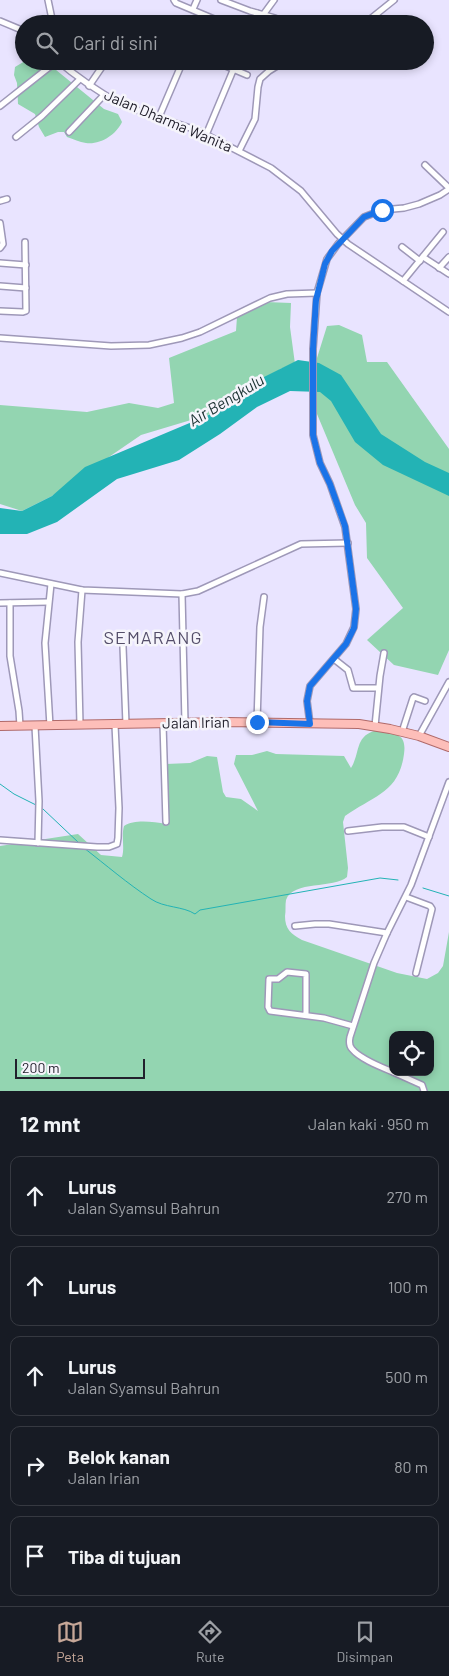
<!DOCTYPE html>
<html lang="id">
<meta charset="utf-8">
<style>
:root{--surface:#171b24;--page:#242831;--text:#f1f3f6;--muted:#9ea1a6;--line:#363941;--accent:#c6a798}
body{margin:0;font-family:Barlow,sans-serif;background:var(--page);color:var(--text)}
.controls{position:absolute;right:15px;bottom:15px;display:grid;overflow:hidden;border-radius:10px;box-shadow:0 2px 8px #0003}
.controls button{width:45px;height:45px;display:grid;place-items:center;padding:0;border:0;border-bottom:1px solid var(--line);background:var(--surface);color:var(--text);font:25px sans-serif}
.scale{position:absolute;left:15px;bottom:12px;width:130px;box-sizing:border-box;padding-left:5px;border:2px solid #22202c;border-top:0;font-size:14px;line-height:18px;white-space:nowrap;color:#22202c;-webkit-text-stroke:4px #f5f4fb;paint-order:stroke}
.stop{position:absolute;width:15px;height:15px;margin:-11px;border:4px solid #1a73e8;border-radius:50%;background:#fff}
.stop.end{background:#1a73e8;border-color:#fff;box-shadow:0 1px 5px #0008}
.list{margin:0;padding:0;list-style:none}
h2{display:flex;justify-content:space-between;align-items:center;height:65px;margin:0;padding:0 20px;font-size:21px}
h2 small{font-size:16px;font-weight:400;color:var(--muted)}
.list li{display:grid;grid-template-columns:32px 1fr auto;gap:15px;align-items:center;box-sizing:border-box;height:80px;margin:0 10px 10px;padding:0 10px;border:1px solid var(--line);border-radius:10px}
.list b{display:block;font-size:19px;white-space:nowrap}
.list p{margin:0;font-size:16px;white-space:nowrap;color:var(--muted)}
.list em{font-size:16px;font-style:normal;color:var(--muted)}
.icon{flex:none;width:28px;height:28px;fill:none;stroke:currentColor;stroke-width:2;stroke-linecap:round;stroke-linejoin:round}
.map{position:relative;flex:none;width:449px;height:1091px;overflow:hidden}
.search{position:absolute;background:var(--surface);box-shadow:0 2px 8px #0003;left:15px;right:15px;top:15px;height:55px;display:flex;align-items:center;gap:12px;box-sizing:border-box;padding:0 18px;border-radius:28px;color:var(--muted);font-size:19px}
.sheet{height:515px;background:var(--surface)}
nav{display:flex;justify-content:space-around;align-items:center;box-sizing:border-box;height:70px;border-top:1px solid var(--line);background:var(--surface);font-size:14px;color:var(--muted)}
nav a{display:grid;justify-items:center;gap:2px}
nav .on{color:var(--accent)}
.map>svg:first-child{display:block}
.green{fill:#93d5b1;fill-rule:evenodd}
.water{fill:#23b3b5}
.lines{fill:none;stroke-linecap:round;stroke-linejoin:round}
.stream{stroke:#23b3b5;stroke-width:1}
.street-casing{stroke:#9e98b8;stroke-width:8}
.primary-casing{stroke:#b06a6a;stroke-width:10}
.street{stroke:#fff;stroke-width:5}
.primary{stroke:#fdbeb9;stroke-width:8}
.route{stroke:#1a73e8;stroke-width:6}
.labels{text-anchor:middle;stroke-width:5;stroke-linejoin:round;paint-order:stroke}
.street-label{font-size:15px;fill:#22202c;stroke:#f5f4fb}
.water-label{font-size:16px;font-style:italic;fill:#193030;stroke:#f5f4fb}
.quarter-label{font-size:18px;letter-spacing:1px;fill:#544e6a;stroke:#f5f4fb}
</style>
<div class="map">
<svg width="449" height="1091" viewBox="0 0 449 1091">
<rect width="100%" height="100%" fill="#e9e4ff"/>
<g class="green">
<path d="M 25,61 L 45,61 L 104,109 L 118,114 L 122,122 C 116,135 100,145 86,143 C 79,142 74,139 67,137 L 64,132 L 58,132 L 45,137 L 39,127 L 35,114 L 18,104 L 17,83 L 14,75 L 15,67 Z"/>
<path d="M 266,302 L 291,303 L 290,327 L 295,364 L 280,369 L 268,384 L 244,387 L 211,414 L 141,435 L 52,496 L 22,511 L 0,504 L 0,405 L 87,412 L 129,403 L 158,408 L 174,403 L 169,358 L 236,331 L 237,317 Z"/>
<path d="M 339,325 L 362,335 L 367,362 L 387,362 L 449,449 L 449,650 L 438,675 L 394,665 L 367,640 L 403,608 L 367,558 L 366,523 L 355,505 L 317,414 L 317,358 L 327,326 Z"/>
<path d="M 377,730 C 395,735 407,732 404,754 C 399,793 373,796 345,816 L 343,822 L 348,868 L 347,877 C 334,889 293,880 286,900 C 285,905 286,911 285,916 C 285,929 291,934 302,940 L 397,973 L 427,979 L 438,973 L 443,966 L 449,932 L 449,1091 L 0,1091 L 0,846 L 78,834 L 101,855 L 122,857 C 125,847 121,837 124,826 C 135,819 153,822 166,824 L 169,823 L 166,764 L 190,763 L 207,756 L 217,757 L 223,792 L 226,797 L 241,799 L 258,811 L 234,764 L 236,755 L 252,755 L 267,751 L 276,754 L 344,756 L 351,768 C 361,752 354,736 377,730 ZM 393,1035 L 430,1035 L 430,1072 L 393,1072 Z"/>
</g>
<path class="water" d="M 298,360 L 319,363 L 341,375 L 381,434 L 425,462 L 449,473 L 449,496 L 383,465 L 355,442 L 331,401 L 320,392 L 290,391 L 257,407 L 220,434 L 179,460 L 117,479 L 57,522 L 27,534 L 0,534 L 0,508 L 22,511 L 52,496 L 85,467 L 211,414 L 244,387 Z"/>
<g class="lines">
<g class="stream">
<path d="M 0,784 L 14,794 L 38,806"/>
<path d="M 43,809 L 79,843"/>
<path d="M 84,848 C 106,865 128,884 151,899 C 164,908 183,906 195,914 L 200,910 L 380,878 L 398,880"/>
<path d="M 423,888 L 449,896"/>
</g>
<defs>
<g id="street">
<path d="M 48,0 L 53,24"/>
<path d="M 174,0 L 176,3 L 226,24"/>
<path d="M 221,0 L 250,11 L 275,18"/>
<path d="M 193,9 L 197,0"/>
<path d="M 263,15 L 274,0"/>
<path d="M 0,21 L 24,31"/>
<path d="M 253,24 L 257,13"/>
<path d="M 364,24 L 394,0"/>
<path d="M 58,61 C 79,79 99,92 122,105 L 199,131 L 271,168 L 301,191 L 337,234 L 348,244 L 449,312"/>
<path d="M 214,61 L 247,75"/>
<path d="M 89,86 L 106,61"/>
<path d="M 0,106 L 57,61"/>
<path d="M 159,117 L 183,61"/>
<path d="M 69,132 L 104,95"/>
<path d="M 206,135 L 237,61"/>
<path d="M 16,137 L 42,116 L 80,79"/>
<path d="M 239,151 L 255,119 L 258,87 L 260,79 L 269,71 L 285,61"/>
<path d="M 425,165 L 449,188"/>
<path d="M 0,201 L 7,199"/>
<path d="M 0,223 L 3,244 L 0,248"/>
<path d="M 402,247 L 420,261"/>
<path d="M 423,257 L 449,274"/>
<path d="M 0,263 L 26,265"/>
<path d="M 439,268 L 449,257"/>
<path d="M 403,281 L 443,232"/>
<path d="M 0,286 L 26,288"/>
<path d="M 0,311 L 23,312 L 26,311 L 25,242"/>
<path d="M 0,338 L 111,346 L 149,345 L 182,338 L 200,332 L 270,298 L 287,294 L 317,293"/>
<path d="M 0,573 L 82,590 L 182,594 L 198,591 L 301,544 L 348,543"/>
<path d="M 182,594 L 185,723"/>
<path d="M 0,603 L 48,602"/>
<path d="M 10,603 L 10,656 L 19,711 L 20,726"/>
<path d="M 123,647 L 126,724"/>
<path d="M 334,659 L 348,670 L 353,688 L 378,688"/>
<path d="M 257,722 L 260,627 L 264,597"/>
<path d="M 163,724 L 166,822"/>
<path d="M 310,724 L 307,701 L 310,686 L 346,644 L 354,627 L 356,609 L 345,527 L 330,484 L 320,463 L 313,435 L 313,349 L 317,293 L 327,259 L 338,244 L 364,217 L 382,210 L 404,208 L 419,204 L 440,195 L 449,189"/>
<path d="M 80,725 L 78,642 L 82,590"/>
<path d="M 35,726 L 39,801 L 38,843"/>
<path d="M 50,726 L 45,643 L 51,584"/>
<path d="M 375,726 L 380,676 L 384,653"/>
<path d="M 402,732 L 413,698 L 414,697 L 425,701"/>
<path d="M 419,736 L 449,682"/>
<path d="M 348,831 L 382,827 L 404,827 L 429,837"/>
<path d="M 0,840 L 97,847 L 109,847 L 117,844 L 118,838 L 119,808 L 115,725"/>
<path d="M 406,897 L 430,906 L 432,909 L 416,973"/>
<path d="M 295,926 L 315,924 L 329,924 L 387,933"/>
<path d="M 306,1015 L 306,974 L 287,972 L 278,979 L 269,979 L 268,1007 L 270,1011 L 324,1018 L 353,1026"/>
<path d="M 393,1072 C 381,1067 360,1059 352,1049 C 349,1046 349,1042 350,1037 L 374,963 L 387,933 L 411,885 L 449,782"/>
<path d="M 393,1072 L 422,1085 L 424,1091"/>
</g>
<path id="primary" d="M 0,726 L 228,722 L 359,724 L 390,729 L 419,736 L 449,747"/>
</defs>
<use href="#street" class="street-casing"/>
<use href="#primary" class="primary-casing"/>
<use href="#street" class="street"/>
<use href="#primary" class="primary"/>
</g>
<g class="lines">
<path class="route" d="M 257,722 L 310,724 L 307,701 L 310,686 L 346,644 L 354,628 L 356,609 L 345,526 L 330,484 L 320,463 L 313,435 L 313,349 L 316,300 L 325,264 L 332,251 L 364,217 L 382,210"/>
</g>
<g class="labels">
<g class="street-label">
<text transform="translate(168 121) rotate(23)" y="5">Jalan Dharma Wanita</text>
<text transform="translate(196 723) rotate(-1)" y="5">Jalan Irian</text>
</g>
<g class="water-label">
<text transform="translate(226 400) rotate(-31)" y="6">Air Bengkulu</text>
</g>
<g class="quarter-label">
<text x="153" y="644">SEMARANG</text>
</g>
</g>
</svg>
<div class="controls">
<button><svg class="icon" aria-label="locate" viewBox="0 0 24 24"><circle cx="12" cy="12" r="6"/><path d="M12 2v4M12 18v4M2 12h4M18 12h4"/></svg></button>
</div>
<div class="scale">200 m</div>
<div class="stop" style="left:382px;top:210px"></div>
<div class="stop end" style="left:257px;top:722px"></div>
<div class="search"><svg class="icon" aria-label="search" viewBox="0 0 24 24"><circle cx="10" cy="10" r="6"/><path d="M15 15l6 6"/></svg>Cari di sini</div>
</div>
<section class="sheet">
<h2>12 mnt<small>Jalan kaki · 950 m</small></h2>
<ul class="list">
<li><svg class="icon" aria-label="ahead" viewBox="0 0 24 24"><path d="M12 20V5M6 11l6-6 6 6"/></svg><div><b>Lurus</b><p>Jalan Syamsul Bahrun</p></div><em>270 m</em></li>
<li><svg class="icon" aria-label="ahead" viewBox="0 0 24 24"><path d="M12 20V5M6 11l6-6 6 6"/></svg><div><b>Lurus</b></div><em>100 m</em></li>
<li><svg class="icon" aria-label="ahead" viewBox="0 0 24 24"><path d="M12 20V5M6 11l6-6 6 6"/></svg><div><b>Lurus</b><p>Jalan Syamsul Bahrun</p></div><em>500 m</em></li>
<li><svg class="icon" aria-label="right" viewBox="0 0 24 24"><path d="M7 20v-9h11M14 6l5 5-5 5"/></svg><div><b>Belok kanan</b><p>Jalan Irian</p></div><em>80 m</em></li>
<li><svg class="icon" aria-label="arrive" viewBox="0 0 24 24"><path d="M6 21V4h12l-3 4 3 4H6"/></svg><div><b>Tiba di tujuan</b></div></li>
</ul>
</section>
<nav>
<a class="on"><svg class="icon" aria-label="map" viewBox="0 0 24 24"><path d="M3 6l6-2 6 2 6-2v14l-6 2-6-2-6 2zM9 4v14M15 6v14"/></svg>Peta</a>
<a><svg class="icon" aria-label="directions" viewBox="0 0 24 24"><path d="M12 3l9 9-9 9-9-9zM9 14v-3h6M13 9l2 2-2 2"/></svg>Rute</a>
<a><svg class="icon" aria-label="saved" viewBox="0 0 24 24"><path d="M7 4h10v16l-5-4-5 4z"/></svg>Disimpan</a>
</nav>
